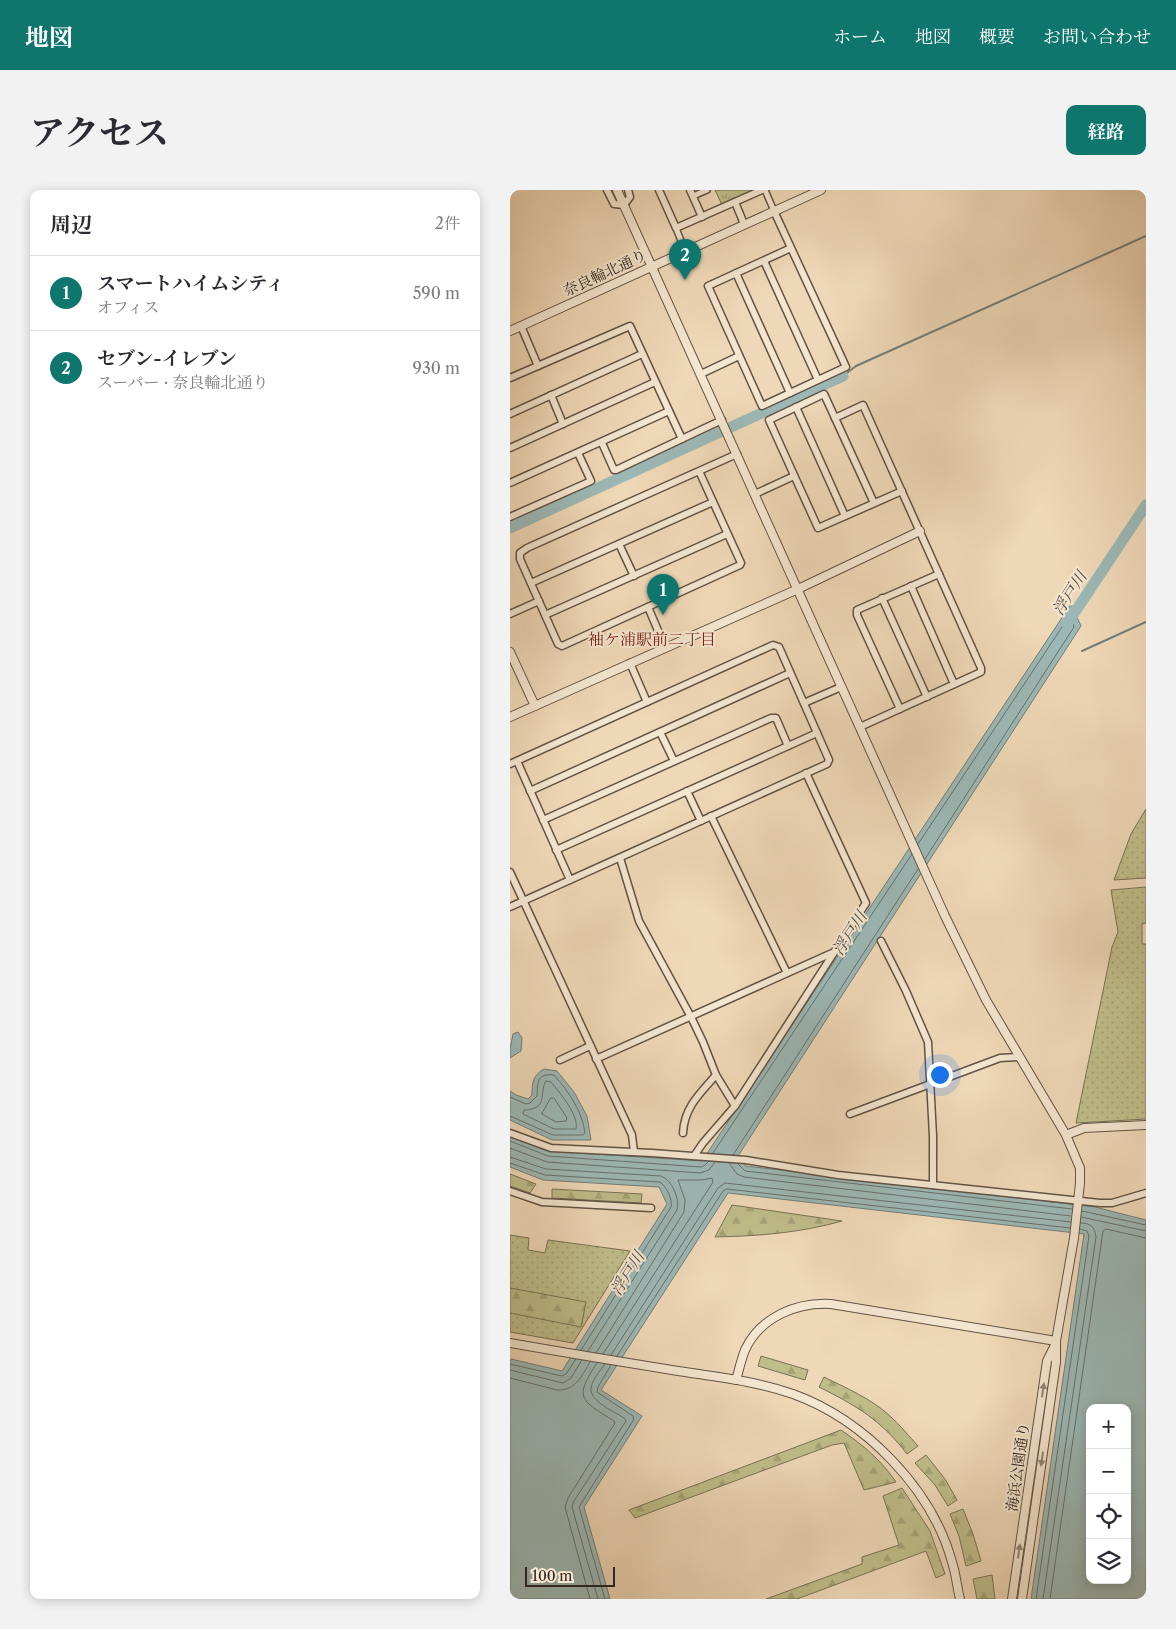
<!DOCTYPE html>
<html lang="ja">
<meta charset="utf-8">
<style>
:root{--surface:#fff;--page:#f2f2f3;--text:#2b2b33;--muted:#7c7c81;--line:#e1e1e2;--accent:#0f766e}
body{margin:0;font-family:"Libre Caslon Text","Noto Serif JP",serif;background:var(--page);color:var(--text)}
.controls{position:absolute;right:15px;bottom:15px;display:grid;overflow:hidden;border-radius:10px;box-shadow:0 2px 12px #0003}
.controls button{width:45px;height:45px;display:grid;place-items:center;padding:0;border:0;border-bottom:1px solid var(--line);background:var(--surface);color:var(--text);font:25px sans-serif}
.scale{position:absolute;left:15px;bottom:12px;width:90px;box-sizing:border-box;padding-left:5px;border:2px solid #322721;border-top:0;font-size:14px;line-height:18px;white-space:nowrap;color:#322721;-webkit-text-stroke:4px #f5e6d0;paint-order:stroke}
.you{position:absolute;left:429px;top:884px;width:18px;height:18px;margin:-12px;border:4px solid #fff;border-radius:50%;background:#1a73e8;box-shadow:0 0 0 8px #1a73e833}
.badge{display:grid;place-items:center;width:32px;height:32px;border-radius:50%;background:var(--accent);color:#fff;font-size:16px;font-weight:700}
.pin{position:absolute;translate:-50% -41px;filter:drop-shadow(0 1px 2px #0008)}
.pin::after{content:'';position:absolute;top:26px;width:18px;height:15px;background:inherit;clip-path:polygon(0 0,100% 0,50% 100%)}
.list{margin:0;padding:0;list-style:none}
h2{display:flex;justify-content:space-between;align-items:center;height:65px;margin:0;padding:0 20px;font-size:21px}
h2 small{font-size:16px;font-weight:400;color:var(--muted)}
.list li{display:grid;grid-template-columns:32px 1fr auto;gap:15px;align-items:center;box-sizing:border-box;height:75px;padding:0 20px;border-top:1px solid var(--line)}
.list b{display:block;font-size:19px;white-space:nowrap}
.list p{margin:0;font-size:16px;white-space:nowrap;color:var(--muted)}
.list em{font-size:16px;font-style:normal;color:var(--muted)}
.icon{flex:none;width:28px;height:28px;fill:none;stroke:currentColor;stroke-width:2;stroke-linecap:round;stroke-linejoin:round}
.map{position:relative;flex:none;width:636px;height:1409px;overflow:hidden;border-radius:10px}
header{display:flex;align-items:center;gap:30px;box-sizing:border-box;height:70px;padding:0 25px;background:var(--accent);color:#fff}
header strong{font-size:24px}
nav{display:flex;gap:28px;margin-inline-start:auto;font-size:18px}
.intro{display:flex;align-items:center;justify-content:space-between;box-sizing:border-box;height:120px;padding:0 30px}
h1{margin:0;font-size:35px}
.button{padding:12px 22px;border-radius:10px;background:var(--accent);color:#fff;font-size:18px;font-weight:700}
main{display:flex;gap:30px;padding:0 30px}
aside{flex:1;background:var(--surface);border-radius:10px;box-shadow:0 2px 12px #0003}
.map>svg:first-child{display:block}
.grass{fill:url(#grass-dots);stroke:#787256}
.forest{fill:url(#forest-firs);stroke:#787256}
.park{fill:url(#park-tufts);stroke:#787256}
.water{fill:#9cb8b6;stroke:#727e7a;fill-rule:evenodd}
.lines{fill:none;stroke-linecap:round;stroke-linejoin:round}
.shore{stroke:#67706c;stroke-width:1}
.stream{stroke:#727e7a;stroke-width:2}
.river{stroke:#9cb8b6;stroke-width:11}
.pedestrian-casing{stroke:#615346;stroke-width:8}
.minor-casing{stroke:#615346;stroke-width:9}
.tertiary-casing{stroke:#615346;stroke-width:10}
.pedestrian{stroke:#f5e6d0;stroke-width:5}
.minor{stroke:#f5e6d0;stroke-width:6}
.tertiary{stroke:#f5e6d0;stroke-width:8}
.oneway{fill:#948678}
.labels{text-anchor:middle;stroke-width:4;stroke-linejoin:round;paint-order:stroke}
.street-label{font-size:15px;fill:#322721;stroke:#f5e6d0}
.water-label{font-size:16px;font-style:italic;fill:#4c4b46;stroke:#f5e6d0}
.neighbourhood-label{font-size:16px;fill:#7a1f14;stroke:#f5e6d0}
</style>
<header>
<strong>地図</strong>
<nav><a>ホーム</a><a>地図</a><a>概要</a><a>お問い合わせ</a></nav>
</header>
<div class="intro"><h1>アクセス</h1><a class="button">経路</a></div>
<main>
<aside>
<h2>周辺<small>2件</small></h2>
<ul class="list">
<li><span class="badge">1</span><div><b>スマートハイムシティ</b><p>オフィス</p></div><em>590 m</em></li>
<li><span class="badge">2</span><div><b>セブン-イレブン</b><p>スーパー · 奈良輪北通り</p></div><em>930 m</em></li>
</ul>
</aside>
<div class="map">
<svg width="636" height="1409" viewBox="0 0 636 1409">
<defs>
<pattern id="grass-dots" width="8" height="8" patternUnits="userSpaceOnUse" patternTransform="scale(1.25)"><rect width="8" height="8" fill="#bfbd8a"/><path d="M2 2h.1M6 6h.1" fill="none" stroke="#a5a277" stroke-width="1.8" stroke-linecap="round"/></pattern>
<pattern id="forest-firs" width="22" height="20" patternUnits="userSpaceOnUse" patternTransform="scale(1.25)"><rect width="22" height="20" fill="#bfbd8a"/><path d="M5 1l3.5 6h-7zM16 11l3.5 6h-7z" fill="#a5a277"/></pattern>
<pattern id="park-tufts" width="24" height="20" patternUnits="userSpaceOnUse" patternTransform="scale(1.25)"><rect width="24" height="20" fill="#bfbd8a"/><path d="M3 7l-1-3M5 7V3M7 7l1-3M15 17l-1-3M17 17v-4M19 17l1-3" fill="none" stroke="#a5a277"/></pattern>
</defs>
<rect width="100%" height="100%" fill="#efd8b7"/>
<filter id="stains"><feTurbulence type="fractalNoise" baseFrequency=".004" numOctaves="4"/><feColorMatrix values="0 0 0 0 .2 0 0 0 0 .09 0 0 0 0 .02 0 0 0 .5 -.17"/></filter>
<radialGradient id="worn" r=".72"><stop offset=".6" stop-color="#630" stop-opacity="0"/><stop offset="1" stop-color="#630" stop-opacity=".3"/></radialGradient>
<g class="grass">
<path d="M 636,619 L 636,688 L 604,690 L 621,644 Z"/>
<path d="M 636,697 L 636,733 L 632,734 L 632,754 L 636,754 L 636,929 L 566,933 L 602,757 L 608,742 L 601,700 Z"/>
<path d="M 0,1045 L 19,1048 L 18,1060 L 35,1063 L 38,1050 L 120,1061 L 63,1153 L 0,1142 Z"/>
</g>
<g class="forest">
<path d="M 0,984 L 26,994 L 20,1003 L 0,996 Z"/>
<path d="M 42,999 L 132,1004 L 131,1013 L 42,1008 Z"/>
<path d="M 222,1015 L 332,1031 C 290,1043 248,1046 205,1047 Z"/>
<path d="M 0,1098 L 76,1112 L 71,1137 L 0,1123 Z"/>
<path d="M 251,1166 L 298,1180 L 295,1190 L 248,1176 Z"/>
<path d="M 314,1187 C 336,1198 360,1208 379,1225 C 389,1234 399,1246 408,1256 L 397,1264 C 371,1230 347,1216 309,1197 Z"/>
<path d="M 331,1240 C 353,1255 371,1270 386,1292 L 354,1300 L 334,1253 L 322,1255 L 125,1328 L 119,1320 Z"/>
<path d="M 416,1265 L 435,1289 L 447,1310 L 438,1316 L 425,1295 L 405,1273 Z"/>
<path d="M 392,1298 L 420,1341 L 435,1384 L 426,1388 L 416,1361 L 287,1409 L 256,1409 L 352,1374 L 352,1367 L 389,1355 L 373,1306 Z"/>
<path d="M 453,1319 L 463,1344 L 471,1371 L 456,1376 L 449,1346 L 440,1324 Z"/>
<path d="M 482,1385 L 485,1409 L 467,1409 L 463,1389 Z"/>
</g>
<path class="park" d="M 205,0 L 246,0 L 212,15 Z"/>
<g class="water">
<path d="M 561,414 L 571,436 L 228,966 L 236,976 L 585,1017 L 636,1030 L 636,1409 L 521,1409 L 574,1044 L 218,1003 L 91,1200 L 132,1226 L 74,1317 L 100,1409 L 0,1409 L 0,1171 L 1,1169 L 52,1181 L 157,1014 L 149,997 L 33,990 L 0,977 L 0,946 L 38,961 L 192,971 ZM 580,1218 L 617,1218 L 617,1390 L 580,1390 Z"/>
<path d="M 8,842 L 12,848 L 11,861 L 0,868 L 0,859 L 3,844 Z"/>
<path d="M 34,879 L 47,881 L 64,902 L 77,926 L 81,950 L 42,950 L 0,930 L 0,901 L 6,905 L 18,909 L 22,905 C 22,893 23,885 34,879 Z"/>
</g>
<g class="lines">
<g class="shore">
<path d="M 408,654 L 558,428 L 561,427 L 564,437 L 415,669"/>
<path d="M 36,891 L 41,892 C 50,903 69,925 66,939 L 44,939 L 13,924 L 14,920 C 40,919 28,903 36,891 Z"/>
<path d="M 0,907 L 16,914 L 20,913 L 27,906 C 28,893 26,883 44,885 C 59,902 72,921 75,943 L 73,945 L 43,945 L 0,926"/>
<path d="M 41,908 L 44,908 L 57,928 L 56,931 L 46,932 L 32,924 Z"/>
<path d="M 0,951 L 38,966 L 191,977 L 195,975 L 198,972"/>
<path d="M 0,958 L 37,972 L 190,983 L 199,980 L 205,972"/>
<path d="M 203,963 L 402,664"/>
<path d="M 223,965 L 408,679"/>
<path d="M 0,967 L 36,979 L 151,986 C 162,990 170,1009 167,1020 L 78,1161"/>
<path d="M 0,973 L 35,985 L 150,992 C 156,996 163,1009 161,1017 L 71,1160"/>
<path d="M 219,973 L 227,984 L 234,987 L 561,1026"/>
<path d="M 228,974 L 235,981 L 562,1019"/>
<path d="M 572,1021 L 636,1035"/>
<path d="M 571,1027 L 636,1041"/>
<path d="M 86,1163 L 174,1022 L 175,1010 L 168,990 L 192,990 L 202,988 L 203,992 L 93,1164"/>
<path d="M 101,1165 L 208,998 L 215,993 L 561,1032"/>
<path d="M 107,1166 L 213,1001 L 217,999 L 560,1038"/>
<path d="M 0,1174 L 52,1186 L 56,1184 L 66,1169"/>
<path d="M 0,1180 L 53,1193 L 61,1188 L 72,1170"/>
<path d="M 0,1188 L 47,1200 C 66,1201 72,1185 80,1172"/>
<path d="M 80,1409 L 55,1317 L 58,1308 L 105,1233 L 104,1231 C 71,1210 63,1209 87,1173"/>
<path d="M 88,1409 L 62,1317 L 64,1311 L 116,1231 L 114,1228 C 105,1222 79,1211 81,1198 C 82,1190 90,1181 95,1174"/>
<path d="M 95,1409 L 69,1317 L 124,1229 L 123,1226 L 87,1202 L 88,1197 L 101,1175"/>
<path d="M 526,1409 L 579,1046 L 577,1041 L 570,1039"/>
<path d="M 533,1409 L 586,1047 C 585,1037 580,1033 571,1033"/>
<path d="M 540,1409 L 593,1041 L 596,1039 L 636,1048"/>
</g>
<g class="stream">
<path d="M 333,186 L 346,176 L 636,46"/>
<path d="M 572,461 L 636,432"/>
</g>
<g class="river">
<path d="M 0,338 L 333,186"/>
<path d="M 557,434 L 636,315"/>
</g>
<defs>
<g id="pedestrian">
<path d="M 255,0 L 264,21"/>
<path d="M 183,6 L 197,0"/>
<path d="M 166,38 L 175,61"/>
</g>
<g id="minor">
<path d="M 97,0 L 104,14 L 114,15 L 120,7 L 118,0"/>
<path d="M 149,0 L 166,38 L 252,0"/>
<path d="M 180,0 L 192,27"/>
<path d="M 225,12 L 234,34"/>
<path d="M 264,21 L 336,177 L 252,216 L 198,96 L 281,58"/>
<path d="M 254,71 L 308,190"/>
<path d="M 226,83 L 280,203"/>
<path d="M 11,136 L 28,176"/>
<path d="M 191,184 L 229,166"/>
<path d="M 0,188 L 120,136 L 172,249"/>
<path d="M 41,205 L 53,234"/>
<path d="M 286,217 L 335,326"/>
<path d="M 0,224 L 132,164"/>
<path d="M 325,228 L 353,215 L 471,478 L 471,482 L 350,537"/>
<path d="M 92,253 L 104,280 L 106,280 L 212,230"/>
<path d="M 0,258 L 145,192"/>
<path d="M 189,281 L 231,373 L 230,375 L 52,456 L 48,454 L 10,369 L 10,363 L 17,358 C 87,327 157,295 227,264"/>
<path d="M 0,293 L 159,221"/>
<path d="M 245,304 L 284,286"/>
<path d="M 364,313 L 314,204 L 259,230 L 308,338 L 392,301"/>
<path d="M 0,327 L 81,291 L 68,263"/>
<path d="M 109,354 L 124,386"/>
<path d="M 21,393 L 203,312"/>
<path d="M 401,396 L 444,494"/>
<path d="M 372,408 L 417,507"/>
<path d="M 138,417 L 155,457"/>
<path d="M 0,424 L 29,411"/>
<path d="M 35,425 L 217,344"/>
<path d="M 120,473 L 137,512"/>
<path d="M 294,513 L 331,497"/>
<path d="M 390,519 L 347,425 L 347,420 L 429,384"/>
<path d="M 150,542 L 164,571"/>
<path d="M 7,571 L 60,690"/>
<path d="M 0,574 L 263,455 L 269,457 L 319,570 L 317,574 L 0,717"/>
<path d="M 20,601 L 280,483"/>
<path d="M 177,601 L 191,631"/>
<path d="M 201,626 L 277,783"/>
<path d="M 33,630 L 261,528 L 266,528 L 278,556"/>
<path d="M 46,660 L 307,543"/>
<path d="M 110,668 L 129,731 L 181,827 L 193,852 L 206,885 L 225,916"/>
<path d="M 0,682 L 122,945 L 124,962"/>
<path d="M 371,751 L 396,801 L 418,852 L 423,946 L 423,995"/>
<path d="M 86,869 L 322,763"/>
<path d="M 50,870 L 80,856"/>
<path d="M 340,924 L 490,868 L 510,867"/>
<path d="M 0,943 L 41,958 L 142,963 L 236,970 L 328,985 L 590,1013 L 602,1013 L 636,1003"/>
<path d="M 173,943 C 174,918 190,903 206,885"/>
<path d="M 184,966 L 193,953 L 225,916 L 356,713 L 296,583"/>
<path d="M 0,1001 L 32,1012 L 141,1018"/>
</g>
<g id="tertiary">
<path d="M 107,0 L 435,726 L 476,810 L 556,945 L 570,978 L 570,993 L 564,1048 L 546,1151 L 546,1172 L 512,1409"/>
<path d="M 0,141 L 311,0"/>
<path d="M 0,462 L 25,516"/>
<path d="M 0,527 L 288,399 L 410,341"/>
<path d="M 556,945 L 574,938 L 636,935"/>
<path d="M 0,1153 C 56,1163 112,1172 168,1181 C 207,1187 246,1191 283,1204 C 355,1230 422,1299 442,1372 C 446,1384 447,1397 450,1409"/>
<path d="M 226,1190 C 229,1180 231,1170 235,1160 C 250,1127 287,1112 321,1114 L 546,1151"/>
<path d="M 502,1409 L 537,1171 L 545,1155"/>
</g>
</defs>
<use href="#pedestrian" class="pedestrian-casing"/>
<use href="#minor" class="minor-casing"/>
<use href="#tertiary" class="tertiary-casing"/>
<use href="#pedestrian" class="pedestrian"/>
<use href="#minor" class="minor"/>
<use href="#tertiary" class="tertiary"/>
</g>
<defs><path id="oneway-solid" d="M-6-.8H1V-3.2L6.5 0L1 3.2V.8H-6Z" transform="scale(1.25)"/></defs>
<g class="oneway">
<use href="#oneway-solid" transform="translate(533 1200) rotate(-82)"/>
<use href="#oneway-solid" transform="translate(532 1269) rotate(98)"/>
<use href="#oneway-solid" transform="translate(509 1361) rotate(-82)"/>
</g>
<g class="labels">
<g class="street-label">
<text transform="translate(95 83) rotate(-25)" y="5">奈良輪北通り</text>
<text transform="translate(508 1277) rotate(-82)" y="5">海浜公園通り</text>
</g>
<g class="water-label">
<text transform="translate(559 403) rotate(-57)" y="6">浮戸川</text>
<text transform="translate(339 743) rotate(-57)" y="6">浮戸川</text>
<text transform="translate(117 1083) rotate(-58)" y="6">浮戸川</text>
</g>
<g class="neighbourhood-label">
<text x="142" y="455">袖ケ浦駅前二丁目</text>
</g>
</g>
<rect width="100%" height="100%" filter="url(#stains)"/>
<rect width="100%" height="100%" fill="url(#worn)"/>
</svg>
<div class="controls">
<button>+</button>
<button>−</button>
<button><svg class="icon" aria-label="locate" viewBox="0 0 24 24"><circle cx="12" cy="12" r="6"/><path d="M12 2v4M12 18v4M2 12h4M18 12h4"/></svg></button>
<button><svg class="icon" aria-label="layers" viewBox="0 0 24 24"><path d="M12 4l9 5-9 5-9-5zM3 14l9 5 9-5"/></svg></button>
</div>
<div class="scale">100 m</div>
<div class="you"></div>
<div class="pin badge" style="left:153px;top:425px">1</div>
<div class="pin badge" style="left:175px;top:90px">2</div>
</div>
</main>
